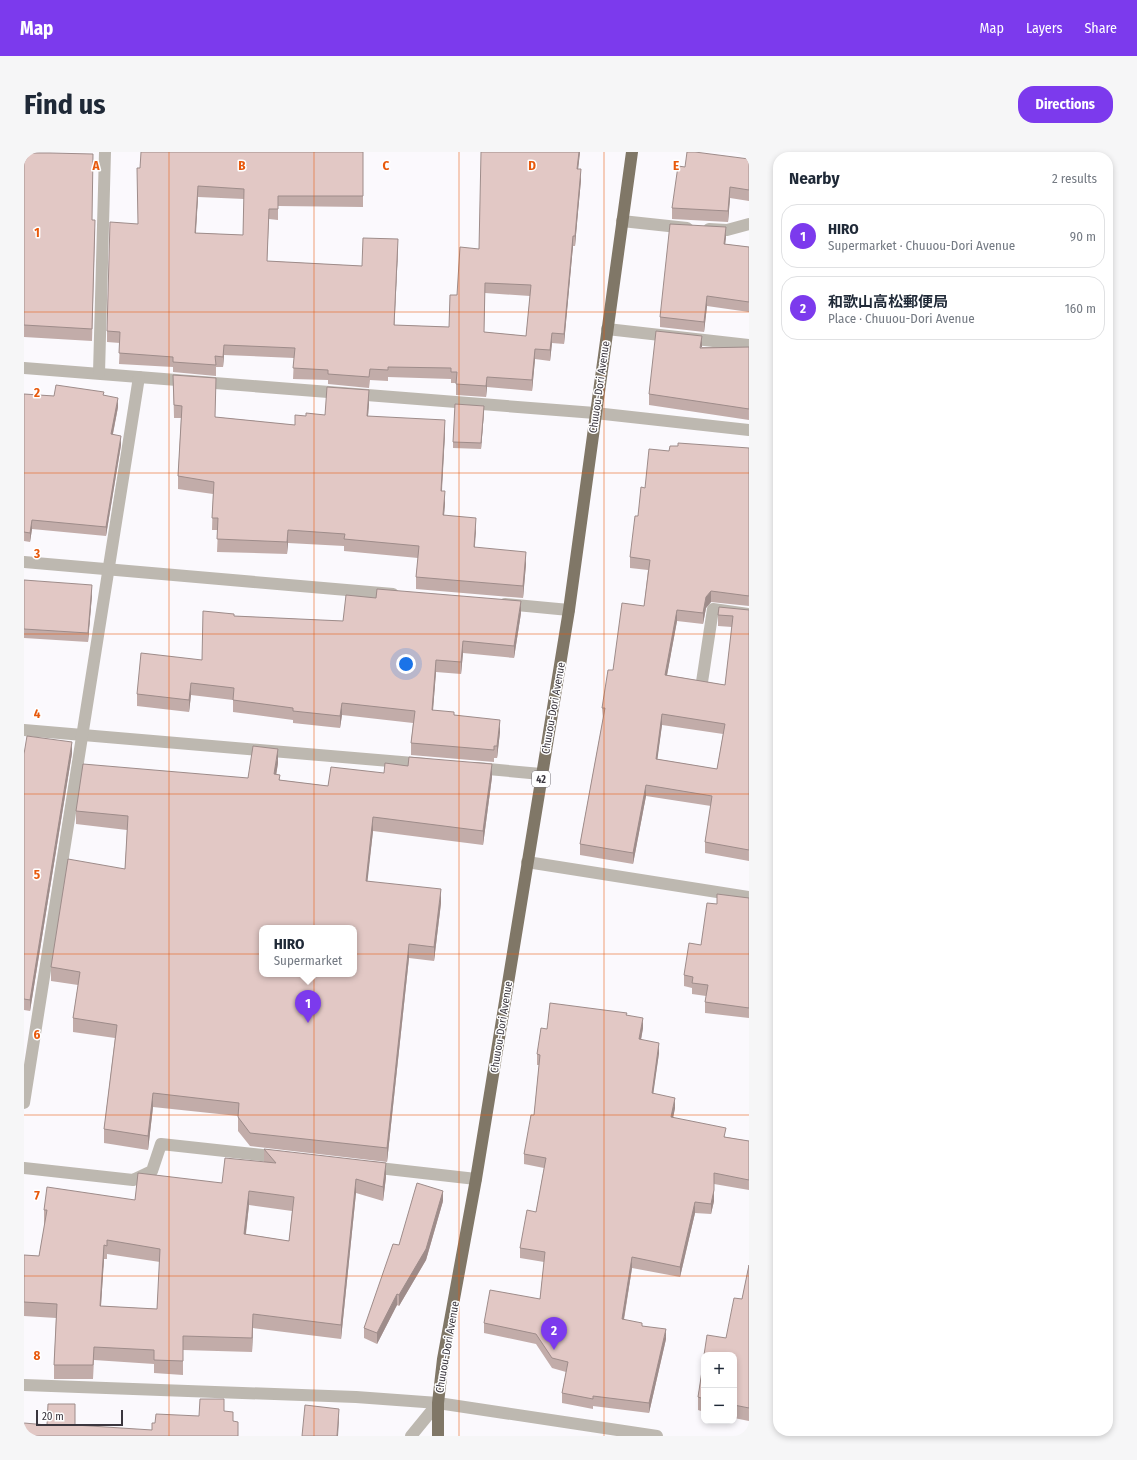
<!DOCTYPE html>
<meta charset="utf-8">
<style>
:root{--surface:#fff;--page:#f6f6f7;--text:#1f2937;--muted:#747a83;--line:#e0e1e3;--accent:#7c3aed}
body{margin:0;font-family:"Fira Sans Condensed","Noto Sans JP",sans-serif;background:var(--page);color:var(--text)}
.controls{position:absolute;right:12px;bottom:12px;display:grid;overflow:hidden;border-radius:8px;box-shadow:0 2px 6px #0003}
.controls button{width:36px;height:36px;display:grid;place-items:center;padding:0;border:0;border-bottom:1px solid var(--line);background:var(--surface);color:var(--text);font:20px sans-serif}
.scale{position:absolute;left:12px;bottom:10px;width:87px;box-sizing:border-box;padding-left:4px;border:2px solid #3a363e;border-top:0;font-size:11px;line-height:14px;white-space:nowrap;color:#3a363e;-webkit-text-stroke:3px #fff;paint-order:stroke}
.you{position:absolute;left:382px;top:512px;width:14px;height:14px;margin:-10px;border:3px solid #fff;border-radius:50%;background:#1a73e8;box-shadow:0 0 0 6px #1a73e833}
.badge{display:grid;place-items:center;width:26px;height:26px;border-radius:50%;background:var(--accent);color:#fff;font-size:13px;font-weight:700}
.pin{position:absolute;translate:-50% -33px;filter:drop-shadow(0 1px 2px #0008)}
.pin::after{content:'';position:absolute;top:21px;width:14px;height:12px;background:inherit;clip-path:polygon(0 0,100% 0,50% 100%)}
.popup{position:absolute;left:235px;top:773px;width:98px;height:52px;box-sizing:border-box;display:grid;place-content:center;border-radius:8px;background:var(--surface);filter:drop-shadow(0 1px 3px #0005);font-size:13px;white-space:nowrap;color:var(--muted)}
.popup b{font-size:15px;color:var(--text)}
.popup::after{content:'';position:absolute;left:50%;top:100%;margin-left:-8px;border:8px solid transparent;border-top-color:var(--surface)}
.list{margin:0;padding:0;list-style:none}
h2{display:flex;justify-content:space-between;align-items:center;height:52px;margin:0;padding:0 16px;font-size:17px}
h2 small{font-size:13px;font-weight:400;color:var(--muted)}
.list li{display:grid;grid-template-columns:26px 1fr auto;gap:12px;align-items:center;box-sizing:border-box;height:64px;margin:0 8px 8px;padding:0 8px;border:1px solid var(--line);border-radius:16px}
.list b{display:block;font-size:15px;white-space:nowrap}
.list p{margin:0;font-size:13px;white-space:nowrap;color:var(--muted)}
.list em{font-size:13px;font-style:normal;color:var(--muted)}
.map{position:relative;flex:none;width:725px;height:1284px;overflow:hidden;border-radius:16px}
header{display:flex;align-items:center;gap:24px;box-sizing:border-box;height:56px;padding:0 20px;background:var(--accent);color:#fff}
header strong{font-size:19px}
nav{display:flex;gap:22px;margin-inline-start:auto;font-size:14px}
.intro{display:flex;align-items:center;justify-content:space-between;box-sizing:border-box;height:96px;padding:0 24px}
h1{margin:0;font-size:28px}
.button{padding:10px 18px;border-radius:16px;background:var(--accent);color:#fff;font-size:14px;font-weight:700}
main{display:flex;gap:24px;padding:0 24px}
aside{flex:1;background:var(--surface);border-radius:16px;box-shadow:0 2px 6px #0003}
.map>svg:first-child{display:block}
.lines{fill:none;stroke-linecap:round;stroke-linejoin:round}
.minor{stroke:#bdb8b0;stroke-width:12}
.tertiary{stroke:#bdb8b0;stroke-width:12}
.trunk{stroke:#807767;stroke-width:12}
.wall{fill:#c2aca9;fill-rule:evenodd}
.shaded-wall{fill:#9e8c8a}
.building{fill:#e2c8c5;stroke:#9e8c8a;fill-rule:evenodd}
.grid{fill:none;stroke:#e8590c;stroke-width:1;stroke-opacity:0.55}
.labels{text-anchor:middle;stroke-width:3;stroke-linejoin:round;paint-order:stroke}
.shield{fill:#fff;stroke:#757278;stroke-width:1}
.shield-label{font-size:10px;font-weight:bold;fill:#3a363e}
.street-label{font-size:11px;fill:#3a363e;stroke:#fff}
.grid-label{font-size:13px;text-anchor:middle;font-weight:bold;fill:#e8590c;stroke:#fff;stroke-width:3;stroke-linejoin:round;paint-order:stroke}
</style>
<header>
<strong>Map</strong>
<nav><a>Map</a><a>Layers</a><a>Share</a></nav>
</header>
<div class="intro"><h1>Find us</h1><a class="button">Directions</a></div>
<main>
<div class="map">
<svg width="725" height="1284" viewBox="0 0 725 1284">
<rect width="100%" height="100%" fill="#fbf9fd"/>
<g class="lines">
<g class="minor">
<path d="M 598,69 L 663,76"/>
<path d="M 685,77 L 703,78 L 725,72"/>
<path d="M 583,177 L 725,193"/>
<path d="M 0,216 L 571,261 L 725,278"/>
<path d="M 75,221 L 81,0"/>
<path d="M 0,410 L 369,442"/>
<path d="M 481,452 L 545,458"/>
<path d="M 678,530 L 689,457 L 725,462"/>
<path d="M 0,578 L 401,612"/>
<path d="M 453,616 L 517,622"/>
<path d="M 503,710 L 725,745"/>
<path d="M 0,951 L 115,225"/>
<path d="M 346,1015 L 452,1027"/>
<path d="M 0,1016 L 109,1028 L 128,1019 L 137,992 L 256,1005"/>
<path d="M 0,1233 L 332,1245 L 414,1251 L 633,1284"/>
</g>
<path class="tertiary" d="M 387,1284 L 414,1251"/>
<path class="trunk" d="M 414,1284 L 414,1251 L 419,1207 L 452,1027 L 545,458 L 608,0"/>
</g>
<g class="wall">
<path d="M 339,0 L 339,55 L 254,54 L 254,68 L 245,67 L 243,109 L 338,114 L 374,98 L 370,173 L 425,175 L 433,143 L 455,97 L 556,0 L 554,17 L 557,28 L 554,60 L 551,94 L 549,94 L 540,192 L 528,191 L 526,209 L 511,207 L 508,239 L 463,235 L 462,245 L 432,243 L 432,231 L 427,231 L 427,227 L 364,225 L 364,229 L 346,228 L 345,236 L 304,232 L 304,228 L 269,227 L 270,206 L 200,203 L 199,215 L 192,215 L 192,224 L 149,220 L 149,215 L 95,212 L 96,191 L 83,190 L 83,179 L 114,72 L 116,16 ZM 174,45 L 220,47 L 219,83 L 172,81 ZM 461,141 L 506,144 L 502,184 L 460,180 Z"/>
<path d="M 0,1 L 68,68 L 71,80 L 68,189 L 0,185 Z"/>
<path d="M 725,4 L 725,49 L 706,46 L 704,70 L 648,67 L 648,56 L 661,15 L 725,7 Z"/>
<path d="M 702,85 L 701,92 L 725,95 L 725,160 L 683,154 L 680,180 L 636,175 L 636,165 Z"/>
<path d="M 678,195 L 725,195 L 725,268 L 625,253 L 625,242 Z"/>
<path d="M 149,223 L 191,265 L 271,273 L 282,264 L 301,263 L 345,251 L 344,264 L 421,281 L 418,339 L 421,351 L 420,363 L 452,378 L 450,395 L 502,412 L 499,446 L 392,437 L 392,425 L 394,406 L 320,399 L 320,394 L 264,391 L 263,402 L 193,400 L 194,378 L 188,378 L 189,342 L 154,337 L 154,324 L 157,266 L 150,266 Z"/>
<path d="M 0,242 L 30,244 L 80,243 L 94,255 L 89,282 L 97,293 L 82,384 L 8,377 L 6,390 L 0,389 Z"/>
<path d="M 460,260 L 457,297 L 429,296 L 429,290 Z"/>
<path d="M 725,296 L 725,454 L 687,450 L 682,456 L 679,472 L 653,469 L 643,523 L 701,533 L 708,475 L 694,474 L 694,463 L 725,458 L 725,709 L 681,701 L 681,690 L 687,654 L 622,644 L 609,712 L 556,703 L 556,692 L 579,567 L 578,556 L 589,518 L 620,454 L 624,418 L 606,416 L 606,405 L 621,336 L 645,299 ZM 638,573 L 699,582 L 693,617 L 633,607 Z"/>
<path d="M 0,428 L 68,443 L 64,490 L 0,486 Z"/>
<path d="M 497,461 L 490,506 L 439,501 L 437,522 L 412,520 L 409,558 L 430,563 L 476,580 L 473,606 L 470,606 L 470,610 L 387,603 L 387,591 L 389,571 L 318,563 L 316,576 L 269,571 L 269,568 L 209,560 L 209,548 L 167,543 L 165,560 L 113,554 L 113,542 L 178,508 L 210,464 L 319,469 Z"/>
<path d="M 48,601 L 6,859 L 0,858 L 0,602 Z"/>
<path d="M 254,611 L 252,623 L 256,628 L 304,634 L 360,621 L 468,625 L 459,693 L 349,679 L 343,729 L 417,751 L 410,809 L 385,806 L 363,1010 L 226,994 L 214,979 L 214,964 L 129,955 L 124,998 L 80,991 L 80,977 L 91,886 L 49,880 L 49,866 L 54,833 L 27,829 L 27,815 L 101,717 L 103,678 L 52,672 L 52,659 L 224,626 Z"/>
<path d="M 725,746 L 725,866 L 681,861 L 681,850 L 682,844 L 668,842 L 668,836 L 660,834 L 660,823 L 677,793 L 693,752 Z"/>
<path d="M 603,863 L 619,876 L 617,888 L 635,901 L 629,941 L 651,956 L 649,966 L 702,985 L 725,989 L 725,1038 L 690,1032 L 690,1049 L 687,1062 L 671,1061 L 656,1125 L 608,1116 L 600,1168 L 618,1174 L 642,1187 L 625,1261 L 569,1254 L 569,1257 L 538,1251 L 538,1241 L 542,1220 L 528,1216 L 512,1192 L 460,1181 L 460,1171 L 516,1147 L 520,1110 L 496,1106 L 496,1096 L 512,1060 L 520,1016 L 500,1012 L 500,1002 L 510,963 L 515,913 L 513,913 L 513,902 L 523,877 Z"/>
<path d="M 240,997 L 362,1025 L 359,1049 L 332,1041 L 317,1187 L 229,1176 L 228,1200 L 159,1198 L 159,1223 L 130,1221 L 130,1212 L 70,1208 L 69,1227 L 30,1227 L 30,1213 L 32,1166 L 0,1164 L 0,1103 L 15,1104 L 21,1072 L 20,1072 L 20,1058 L 111,1048 L 198,1031 L 240,1010 ZM 225,1053 L 268,1059 L 265,1089 L 222,1082 ZM 83,1102 L 136,1110 L 133,1157 L 77,1154 L 80,1107 L 83,1107 Z"/>
<path d="M 419,1049 L 402,1108 L 375,1154 L 373,1153 L 353,1192 L 340,1186 L 340,1176 L 375,1093 Z"/>
<path d="M 725,1113 L 725,1269 L 710,1266 L 710,1203 L 702,1186 L 718,1147 Z"/>
<path d="M 680,1206 L 680,1260 L 674,1258 L 674,1245 Z"/>
</g>
<g class="shaded-wall">
<path d="M 555,0 L 556,0 L 553,27 L 553,17 Z"/>
<path d="M 557,17 L 557,28 L 554,60 L 551,94 L 551,84 Z"/>
<path d="M 174,34 L 174,45 L 171,91 L 171,81 Z"/>
<path d="M 706,35 L 706,46 L 704,70 L 704,59 Z"/>
<path d="M 702,75 L 702,85 L 700,102 L 700,92 Z"/>
<path d="M 549,84 L 549,94 L 540,192 L 540,182 Z"/>
<path d="M 374,87 L 374,98 L 370,183 L 370,173 Z"/>
<path d="M 683,144 L 683,154 L 680,180 L 680,170 Z"/>
<path d="M 528,181 L 528,191 L 526,209 L 526,198 Z"/>
<path d="M 678,184 L 678,195 L 676,196 Z"/>
<path d="M 200,193 L 200,203 L 199,215 L 199,205 Z"/>
<path d="M 511,197 L 511,207 L 508,239 L 508,228 Z"/>
<path d="M 463,225 L 463,235 L 462,245 L 462,234 Z"/>
<path d="M 345,238 L 345,251 L 343,277 L 343,264 Z"/>
<path d="M 94,246 L 94,255 L 87,291 L 87,282 Z"/>
<path d="M 460,254 L 460,260 L 457,297 L 457,291 Z"/>
<path d="M 421,268 L 421,281 L 417,351 L 417,339 Z"/>
<path d="M 97,284 L 97,293 L 82,384 L 82,375 Z"/>
<path d="M 421,339 L 421,351 L 419,376 L 419,363 Z"/>
<path d="M 452,366 L 452,378 L 450,407 L 450,395 Z"/>
<path d="M 8,368 L 8,377 L 6,390 L 6,381 Z"/>
<path d="M 264,378 L 264,391 L 263,402 L 263,390 Z"/>
<path d="M 502,400 L 502,412 L 499,446 L 499,434 Z"/>
<path d="M 68,433 L 68,443 L 64,490 L 64,481 Z"/>
<path d="M 687,439 L 687,450 L 682,456 L 679,472 L 679,461 L 682,445 Z"/>
<path d="M 497,449 L 497,461 L 490,506 L 490,494 Z"/>
<path d="M 653,458 L 653,469 L 641,534 L 641,523 Z"/>
<path d="M 439,489 L 439,501 L 437,522 L 437,510 Z"/>
<path d="M 412,508 L 412,520 L 408,570 L 408,558 Z"/>
<path d="M 167,531 L 167,543 L 165,560 L 165,548 Z"/>
<path d="M 318,551 L 318,563 L 316,576 L 316,564 Z"/>
<path d="M 638,562 L 638,573 L 632,618 L 632,607 Z"/>
<path d="M 476,568 L 476,580 L 473,606 L 473,594 Z"/>
<path d="M 48,590 L 48,601 L 6,859 L 6,848 Z"/>
<path d="M 254,597 L 254,611 L 250,636 L 250,622 Z"/>
<path d="M 468,612 L 468,625 L 459,693 L 459,679 Z"/>
<path d="M 622,633 L 622,644 L 609,712 L 609,701 Z"/>
<path d="M 349,665 L 349,679 L 342,743 L 342,729 Z"/>
<path d="M 417,737 L 417,751 L 410,809 L 410,795 Z"/>
<path d="M 385,792 L 385,806 L 363,1010 L 363,996 Z"/>
<path d="M 619,866 L 619,876 L 615,898 L 615,887 Z"/>
<path d="M 635,891 L 635,901 L 628,951 L 628,941 Z"/>
<path d="M 129,941 L 129,955 L 124,998 L 124,984 Z"/>
<path d="M 651,946 L 651,956 L 647,976 L 647,965 Z"/>
<path d="M 362,1011 L 362,1025 L 359,1049 L 359,1035 Z"/>
<path d="M 332,1027 L 332,1041 L 317,1187 L 317,1173 Z"/>
<path d="M 690,1038 L 690,1049 L 687,1062 L 687,1052 Z"/>
<path d="M 225,1039 L 225,1053 L 220,1096 L 220,1082 Z"/>
<path d="M 419,1039 L 419,1049 L 402,1108 L 375,1154 L 375,1143 Z"/>
<path d="M 671,1050 L 671,1061 L 656,1125 L 656,1115 Z"/>
<path d="M 80,1093 L 80,1107 L 76,1168 L 76,1154 Z"/>
<path d="M 608,1105 L 608,1116 L 598,1178 L 598,1167 Z"/>
<path d="M 373,1142 L 373,1153 L 353,1192 L 353,1181 Z"/>
<path d="M 229,1162 L 229,1176 L 228,1200 L 228,1186 Z"/>
<path d="M 642,1177 L 642,1187 L 625,1261 L 625,1251 Z"/>
<path d="M 315,1257 L 315,1268 L 314,1284 L 313,1284 Z"/>
</g>
<g class="building">
<path d="M 117,0 L 339,0 L 339,44 L 254,44 L 254,57 L 245,57 L 243,109 L 338,114 L 339,86 L 374,87 L 370,173 L 425,175 L 426,143 L 433,143 L 436,95 L 455,97 L 457,0 L 555,0 L 553,17 L 557,17 L 554,50 L 551,84 L 549,84 L 540,182 L 528,181 L 526,198 L 511,197 L 508,228 L 463,225 L 462,234 L 432,232 L 433,220 L 427,220 L 427,216 L 364,215 L 364,218 L 346,217 L 345,225 L 304,222 L 304,218 L 269,216 L 271,196 L 200,193 L 199,205 L 191,204 L 192,213 L 149,210 L 149,205 L 95,201 L 96,180 L 83,179 L 86,70 L 114,72 L 113,16 L 116,16 ZM 174,34 L 220,37 L 219,83 L 171,81 ZM 461,131 L 507,133 L 502,184 L 460,180 Z"/>
<path d="M 663,0 L 671,0 L 725,7 L 725,4 L 725,38 L 706,35 L 704,59 L 648,56 L 654,14 L 661,15 Z"/>
<path d="M 0,1 L 26,1 L 69,2 L 68,68 L 71,68 L 68,177 L 0,173 Z"/>
<path d="M 646,72 L 702,75 L 700,92 L 725,95 L 725,150 L 683,144 L 680,170 L 636,165 Z"/>
<path d="M 632,179 L 678,184 L 676,196 L 725,195 L 725,257 L 625,242 Z"/>
<path d="M 149,223 L 192,226 L 191,265 L 271,273 L 271,263 L 282,264 L 282,261 L 301,263 L 303,235 L 345,238 L 343,264 L 421,268 L 417,339 L 421,339 L 419,363 L 452,366 L 450,395 L 502,400 L 499,434 L 392,425 L 395,394 L 320,387 L 321,382 L 264,378 L 263,390 L 193,387 L 194,366 L 188,366 L 190,330 L 154,324 L 158,254 L 150,253 Z"/>
<path d="M 32,233 L 80,240 L 79,243 L 94,246 L 87,282 L 97,284 L 82,375 L 8,368 L 6,381 L 0,380 L 0,242 L 30,244 Z"/>
<path d="M 431,252 L 460,254 L 457,291 L 429,290 Z"/>
<path d="M 654,291 L 725,296 L 725,444 L 687,439 L 682,445 L 679,461 L 653,458 L 641,523 L 701,533 L 709,464 L 694,463 L 695,455 L 725,458 L 725,698 L 681,690 L 688,644 L 622,633 L 609,701 L 556,692 L 581,556 L 578,556 L 584,518 L 589,518 L 598,451 L 620,454 L 626,408 L 606,405 L 611,364 L 614,364 L 617,335 L 621,336 L 625,297 L 645,299 L 646,294 L 654,294 ZM 638,562 L 701,572 L 693,617 L 632,607 Z"/>
<path d="M 0,428 L 68,433 L 64,481 L 0,477 Z"/>
<path d="M 353,437 L 497,449 L 490,494 L 439,489 L 437,510 L 412,508 L 408,558 L 430,560 L 430,563 L 476,568 L 473,594 L 470,594 L 470,598 L 387,591 L 391,559 L 318,551 L 316,564 L 269,559 L 269,556 L 209,548 L 210,536 L 167,531 L 165,548 L 113,542 L 117,501 L 178,508 L 179,459 L 210,462 L 210,464 L 319,469 L 322,443 L 352,446 Z"/>
<path d="M 3,584 L 48,590 L 6,848 L 0,847 L 0,602 Z"/>
<path d="M 229,594 L 254,597 L 250,622 L 256,623 L 255,628 L 304,634 L 307,615 L 360,621 L 361,611 L 384,614 L 385,605 L 468,612 L 459,679 L 349,665 L 342,729 L 417,737 L 410,795 L 385,792 L 363,996 L 226,981 L 214,965 L 215,951 L 129,941 L 124,984 L 80,977 L 93,873 L 49,866 L 56,820 L 27,815 L 44,707 L 101,717 L 104,664 L 52,659 L 59,612 L 224,626 ZM 238,776 L 330,776 L 330,822 L 238,822 Z"/>
<path d="M 693,742 L 725,746 L 725,856 L 681,850 L 684,833 L 668,831 L 669,825 L 660,823 L 665,791 L 677,793 L 683,751 L 693,752 Z"/>
<path d="M 526,851 L 603,861 L 602,863 L 619,866 L 615,887 L 635,891 L 628,941 L 651,946 L 647,965 L 702,976 L 700,985 L 725,989 L 725,1028 L 690,1021 L 690,1038 L 687,1052 L 671,1050 L 656,1115 L 608,1105 L 598,1167 L 618,1171 L 618,1174 L 642,1177 L 625,1251 L 569,1244 L 569,1247 L 538,1241 L 544,1210 L 528,1206 L 512,1182 L 460,1171 L 466,1138 L 516,1147 L 521,1100 L 496,1096 L 503,1058 L 512,1060 L 522,1006 L 500,1002 L 507,963 L 510,963 L 516,903 L 513,902 L 517,876 L 523,877 Z"/>
<path d="M 240,997 L 362,1011 L 359,1035 L 332,1027 L 317,1173 L 229,1162 L 228,1186 L 159,1184 L 159,1209 L 130,1208 L 130,1198 L 70,1195 L 69,1213 L 30,1213 L 33,1152 L 0,1150 L 0,1103 L 15,1104 L 23,1058 L 20,1058 L 23,1035 L 111,1048 L 114,1021 L 198,1031 L 201,1006 L 252,1011 ZM 225,1039 L 270,1045 L 265,1089 L 220,1082 ZM 83,1088 L 136,1097 L 133,1157 L 76,1154 L 80,1093 L 83,1094 Z"/>
<path d="M 393,1031 L 419,1039 L 402,1097 L 375,1143 L 373,1142 L 353,1181 L 340,1176 L 369,1092 L 375,1093 Z"/>
<path d="M 725,1113 L 725,1256 L 710,1253 L 710,1203 L 680,1203 L 683,1183 L 702,1186 L 710,1146 L 718,1147 Z"/>
<path d="M 680,1206 L 680,1247 L 674,1245 Z"/>
<path d="M 176,1247 L 200,1247 L 200,1259 L 209,1260 L 209,1269 L 214,1270 L 214,1284 L 0,1284 L 0,1271 L 23,1273 L 24,1252 L 51,1252 L 51,1273 L 128,1278 L 128,1271 L 131,1271 L 132,1262 L 175,1264 Z"/>
<path d="M 281,1253 L 315,1257 L 313,1284 L 278,1284 Z"/>
</g>
<path class="grid" d="M 145,0 L 145,1284M 290,0 L 290,1284M 435,0 L 435,1284M 580,0 L 580,1284M 0,160 L 725,160M 0,321 L 725,321M 0,482 L 725,482M 0,642 L 725,642M 0,802 L 725,802M 0,963 L 725,963M 0,1124 L 725,1124"/>
<g class="labels">
<rect class="shield" x="508" y="619" width="18" height="16" rx="3"/>
<g class="shield-label">
<text x="517" y="631">42</text>
</g>
<g class="street-label">
<text transform="translate(575 235) rotate(-82)" y="4">Chuuou-Dori Avenue</text>
<text transform="translate(529 556) rotate(-80)" y="4">Chuuou-Dori Avenue</text>
<text transform="translate(477 875) rotate(-81)" y="4">Chuuou-Dori Avenue</text>
<text transform="translate(423 1195) rotate(-80)" y="4">Chuuou-Dori Avenue</text>
</g>
</g>
<g class="grid-label">
<text x="72" y="18">A</text>
<text x="218" y="18">B</text>
<text x="362" y="18">C</text>
<text x="508" y="18">D</text>
<text x="652" y="18">E</text>
<text x="13" y="85">1</text>
<text x="13" y="245">2</text>
<text x="13" y="406">3</text>
<text x="13" y="566">4</text>
<text x="13" y="727">5</text>
<text x="13" y="887">6</text>
<text x="13" y="1048">7</text>
<text x="13" y="1208">8</text>
</g>
</svg>
<div class="controls">
<button>+</button>
<button>−</button>
</div>
<div class="scale">20 m</div>
<div class="you"></div>
<div class="pin badge" style="left:284px;top:871px">1</div>
<div class="popup"><b>HIRO</b>Supermarket</div>
<div class="pin badge" style="left:530px;top:1198px">2</div>
</div>
<aside>
<h2>Nearby<small>2 results</small></h2>
<ul class="list">
<li><span class="badge">1</span><div><b>HIRO</b><p>Supermarket · Chuuou-Dori Avenue</p></div><em>90 m</em></li>
<li><span class="badge">2</span><div><b>和歌山高松郵便局</b><p>Place · Chuuou-Dori Avenue</p></div><em>160 m</em></li>
</ul>
</aside>
</main>
